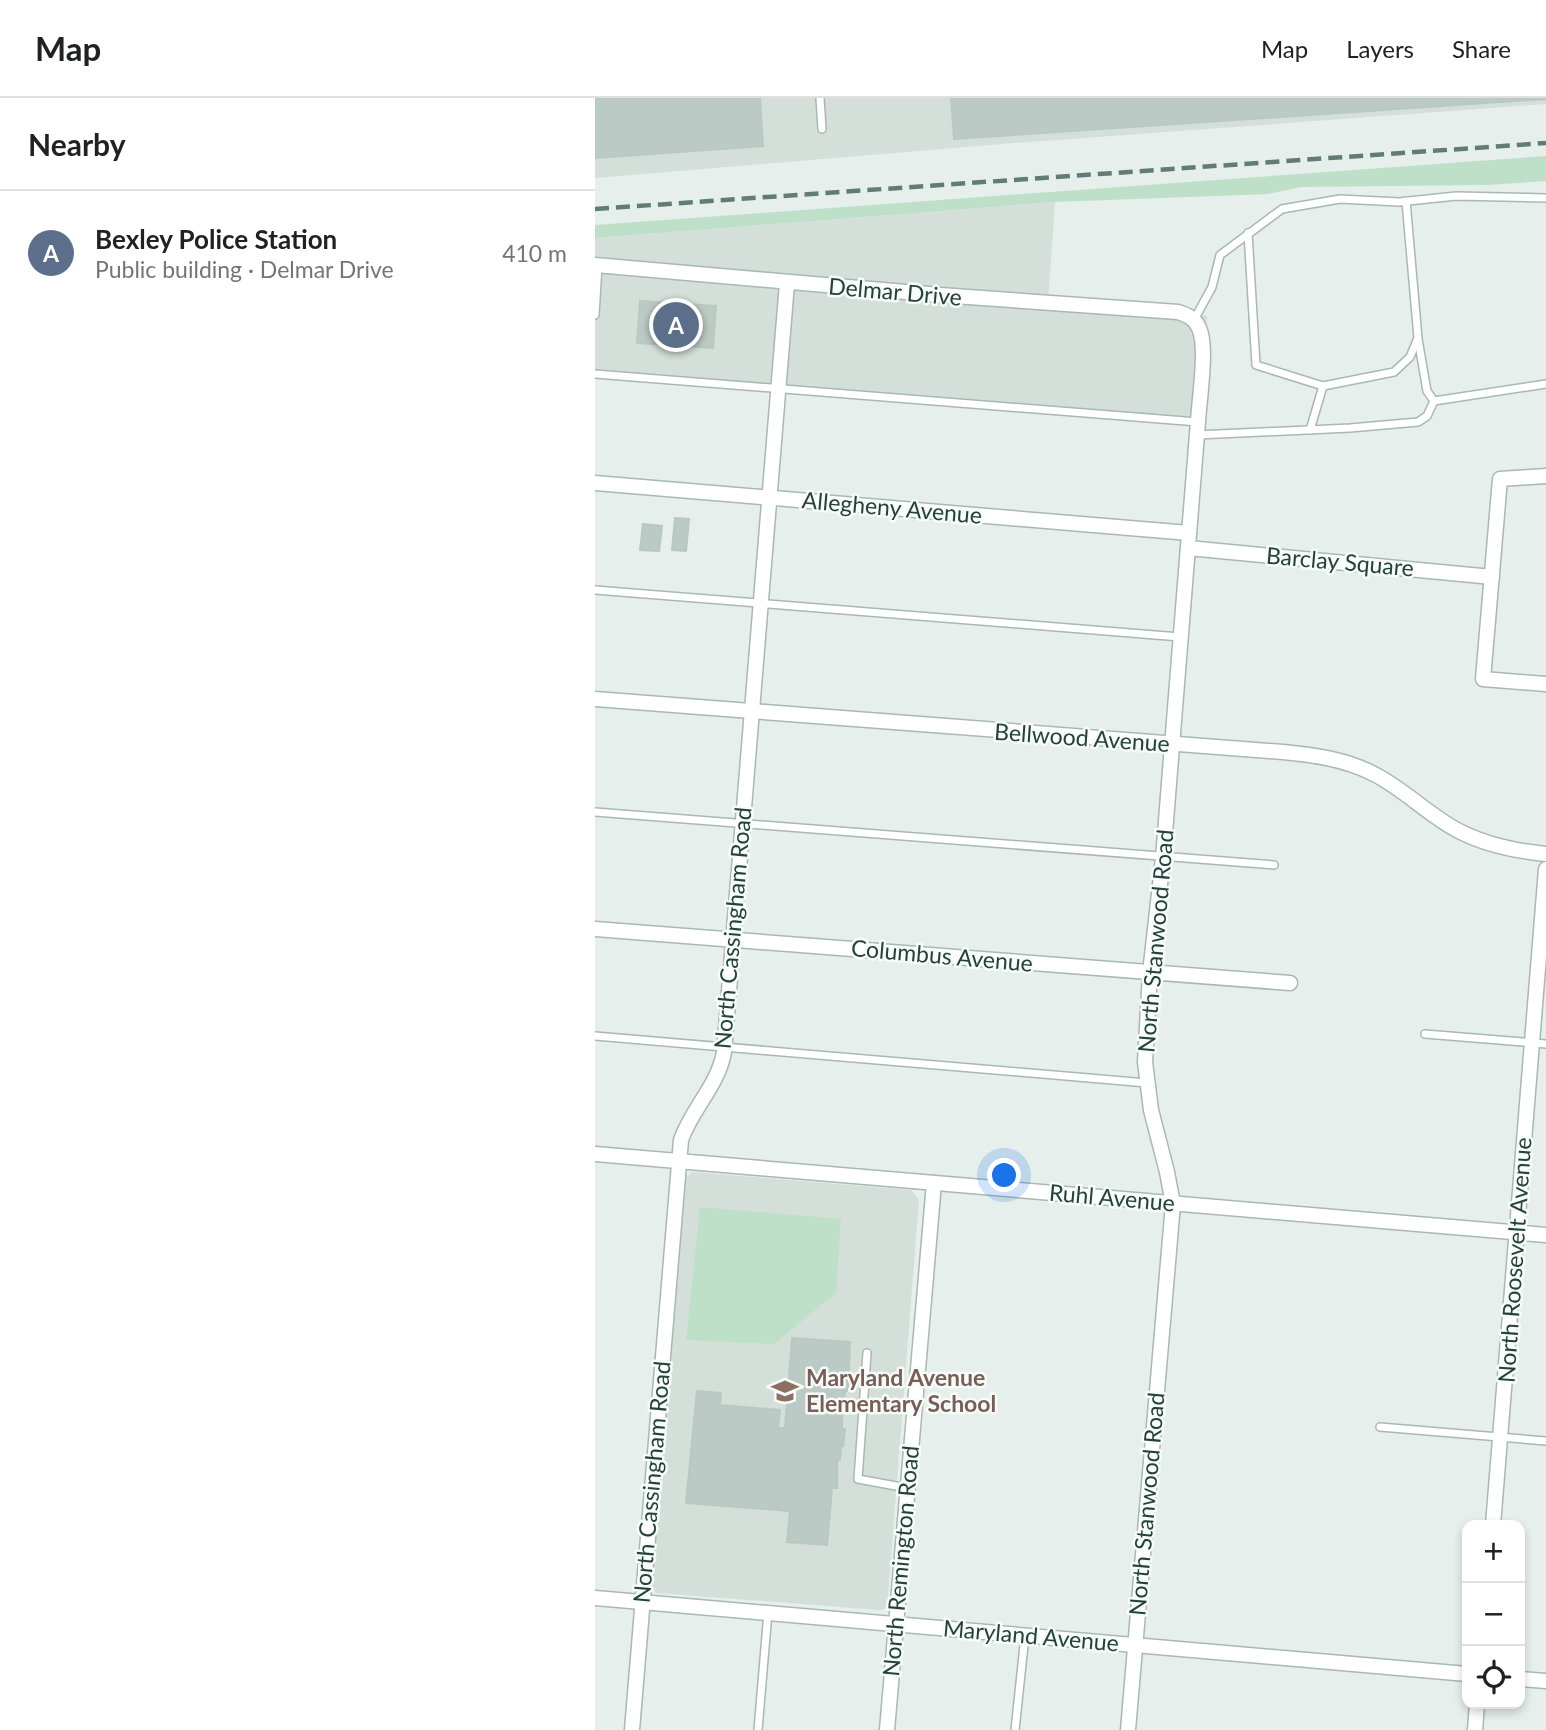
<!DOCTYPE html>
<meta charset="utf-8">
<style>
:root{--surface:#fff;--page:#f6f6f6;--text:#202124;--muted:#757577;--line:#e0e0e0;--accent:#db2777}
body{margin:0;font-family:Lato,sans-serif;background:var(--page);color:var(--text)}
.controls{position:absolute;right:21px;bottom:21px;display:grid;overflow:hidden;border-radius:14px;box-shadow:0 4px 10px #0003}
.controls button{width:63px;height:63px;display:grid;place-items:center;padding:0;border:0;border-bottom:2px solid var(--line);background:var(--surface);color:var(--text);font:35px sans-serif}
.you{position:absolute;left:410px;top:1078px;width:24px;height:24px;margin:-18px;border:5px solid #fff;border-radius:50%;background:#1a73e8;box-shadow:0 0 0 10px #1a73e833}
.badge{display:grid;place-items:center;width:46px;height:46px;border-radius:50%;background:var(--accent);color:#fff;font-size:23px;font-weight:700}
.pin{position:absolute;translate:-50% -50%;border:4px solid #fff;box-shadow:0 2px 7px #0006}
.list{margin:0;padding:0;list-style:none}
h2{display:flex;justify-content:space-between;align-items:center;height:91px;margin:0;padding:0 28px;font-size:30px}
h2 small{font-size:23px;font-weight:400;color:var(--muted)}
.list li{display:grid;grid-template-columns:46px 1fr auto;gap:21px;align-items:center;box-sizing:border-box;height:126px;padding:0 28px;border-top:2px solid var(--line)}
.list b{display:block;font-size:26px;white-space:nowrap}
.list p{margin:0;font-size:23px;white-space:nowrap;color:var(--muted)}
.list em{font-size:23px;font-style:normal;color:var(--muted)}
.icon{flex:none;width:38px;height:38px;fill:none;stroke:currentColor;stroke-width:2;stroke-linecap:round;stroke-linejoin:round}
.map{position:relative;flex:none;width:951px;height:1632px;overflow:hidden}
header{display:flex;align-items:center;gap:42px;box-sizing:border-box;height:98px;padding:0 35px;background:var(--surface);border-bottom:2px solid var(--line)}
header strong{font-size:33px}
nav{display:flex;gap:38px;margin-inline-start:auto;font-size:24px}
main{display:flex}
aside{flex:1;background:var(--surface)}
.map>svg:first-child{display:block}
.built{fill:#d4dfda}
.green{fill:#bfe0c8}
.building{fill:#bbcac4;stroke:#b8c9c2;stroke-width:2}
.lines{fill:none;stroke-linecap:round;stroke-linejoin:round}
.lane-casing{stroke:#a8b8b2;stroke-width:10}
.street-casing{stroke:#a8b8b2;stroke-width:17}
.lane{stroke:#fff;stroke-width:7}
.street{stroke:#fff;stroke-width:14}
.rail{stroke:#5f7d75;stroke-width:4.5;stroke-dasharray:14 7;stroke-linecap:butt}
.labels{text-anchor:middle;stroke-width:5;stroke-linejoin:round;paint-order:stroke}
.street-label{font-size:23px;fill:#24423a;stroke:#f7fbf9}
.education-label{font-size:23px;font-weight:bold;fill:#785e54;stroke:#f7fbf9;text-anchor:start}
</style>
<header>
<strong>Map</strong>
<nav><a>Map</a><a>Layers</a><a>Share</a></nav>
</header>
<main>
<aside>
<h2>Nearby<small></small></h2>
<ul class="list">
<li><span class="badge" style="background:#5c6f8a">A</span><div><b>Bexley Police Station</b><p>Public building · Delmar Drive</p></div><em>410 m</em></li>
</ul>
</aside>
<div class="map">
<svg width="951" height="1632" viewBox="0 0 951 1632">
<rect width="100%" height="100%" fill="#e6efeb"/>
<g class="built">
<path d="M 0,0 L 951,0 L 951,6 L 394,47 L 0,80 Z"/>
<path d="M 460,104 L 453,204 L 612,218 L 605,327 L 0,276 L 0,140 Z"/>
<path d="M 97,1074 L 316,1092 L 324,1102 L 292,1510 L 285,1512 L 61,1495 L 56,1484 L 88,1082 Z"/>
</g>
<g class="green">
<path d="M 951,58 L 951,83 L 893,87 L 706,89 L 674,96 L 460,104 L 0,140 L 0,127 Z"/>
<path d="M 105,1109 L 246,1121 L 241,1195 L 179,1246 L 91,1242 Z"/>
</g>
<g class="building">
<path d="M 0,0 L 165,0 L 168,48 L 0,60 Z"/>
<path d="M 356,0 L 951,0 L 951,1 L 359,41 Z"/>
<path d="M 45,203 L 121,208 L 118,250 L 42,245 Z"/>
<path d="M 80,420 L 94,421 L 91,453 L 77,452 Z"/>
<path d="M 48,426 L 67,428 L 64,453 L 45,452 Z"/>
<path d="M 197,1240 L 255,1244 L 253,1293 L 250,1292 L 249,1306 L 247,1305 L 247,1331 L 250,1331 L 248,1348 L 246,1348 L 245,1362 L 242,1362 L 242,1390 L 237,1390 L 232,1447 L 192,1444 L 195,1413 L 91,1405 L 102,1293 L 126,1295 L 125,1307 L 185,1312 L 183,1330 L 190,1330 Z"/>
</g>
<g class="lines">
<defs>
<g id="lane">
<path d="M 225,0 L 227,31"/>
<path d="M 653,135 L 661,267 L 728,288"/>
<path d="M 0,217 L 3,168"/>
<path d="M 599,222 L 617,189 L 625,157 L 687,111 L 745,101 L 804,104 L 861,98 L 951,100"/>
<path d="M 823,241 L 832,293 L 839,303"/>
<path d="M 0,276 L 603,324"/>
<path d="M 715,332 L 728,288 L 799,274 L 815,259 L 823,240 L 811,103"/>
<path d="M 602,337 L 755,330 L 823,324 L 832,318 L 839,303 L 951,286"/>
<path d="M 0,492 L 585,539"/>
<path d="M 0,714 L 679,767"/>
<path d="M 830,936 L 951,946"/>
<path d="M 0,938 L 552,985"/>
<path d="M 272,1255 L 263,1381 L 312,1390"/>
<path d="M 785,1329 L 951,1343"/>
<path d="M 163,1632 L 173,1514"/>
<path d="M 420,1632 L 430,1538"/>
</g>
<g id="street">
<path d="M 0,167 L 345,197 L 583,214 C 592,217 600,220 604,230 C 613,249 604,302 603,324 L 568,760 L 555,875 L 550,964 L 556,1012 L 572,1074 L 578,1106 L 533,1632"/>
<path d="M 951,378 L 905,381 L 888,581 L 951,586"/>
<path d="M 0,385 L 594,435"/>
<path d="M 593,450 L 897,479"/>
<path d="M 0,601 L 688,654 C 719,657 749,661 777,675 C 808,690 832,716 862,732 C 890,747 920,753 951,756"/>
<path d="M 0,831 L 695,885"/>
<path d="M 0,1056 L 951,1137"/>
<path d="M 898,1427 L 951,771"/>
<path d="M 0,1500 L 872,1576"/>
<path d="M 925,1581 L 951,1583"/>
<path d="M 37,1632 L 86,1042 C 97,1010 123,988 129,954 L 192,185"/>
<path d="M 292,1632 L 339,1085"/>
<path d="M 880,1632 L 882,1606"/>
</g>
</defs>
<use href="#lane" class="lane-casing"/>
<use href="#street" class="street-casing"/>
<use href="#lane" class="lane"/>
<use href="#street" class="street"/>
<path class="rail" d="M 0,111 L 951,45"/>
</g>
<defs>
<symbol id="school-bare" viewBox="-9 -9 18 18"><path d="M0-5L7-2L0 1L-7-2ZM-4 1L0 2.5L4 1V4Q0 6-4 4Z" fill="#8d6e63" stroke="#f7fbf9" stroke-width="2.5" paint-order="stroke"/></symbol>
</defs>
<g fill-rule="evenodd">
<use href="#school-bare" x="171" y="1274" width="38" height="38"/>
</g>
<g class="labels">
<g class="street-label">
<text transform="translate(300 194) rotate(5)" y="8">Delmar Drive</text>
<text transform="translate(297 410) rotate(5)" y="8">Allegheny Avenue</text>
<text transform="translate(745 464) rotate(5)" y="8">Barclay Square</text>
<text transform="translate(487 640) rotate(4)" y="8">Bellwood Avenue</text>
<text transform="translate(138 830) rotate(-85)" y="8">North Cassingham Road</text>
<text transform="translate(561 843) rotate(-85)" y="8">North Stanwood Road</text>
<text transform="translate(347 858) rotate(5)" y="8">Columbus Avenue</text>
<text transform="translate(517 1100) rotate(5)" y="8">Ruhl Avenue</text>
<text transform="translate(920 1162) rotate(-86)" y="8">North Roosevelt Avenue</text>
<text transform="translate(57 1384) rotate(-85)" y="8">North Cassingham Road</text>
<text transform="translate(552 1406) rotate(-85)" y="8">North Stanwood Road</text>
<text transform="translate(306 1463) rotate(-85)" y="8">North Remington Road</text>
<text transform="translate(436 1538) rotate(5)" y="8">Maryland Avenue</text>
</g>
<g class="education-label">
<text x="211" y="1288">Maryland Avenue<tspan x="211" dy="26">Elementary School</tspan></text>
</g>
</g>
</svg>
<div class="controls">
<button>+</button>
<button>−</button>
<button><svg class="icon" aria-label="locate" viewBox="0 0 24 24"><circle cx="12" cy="12" r="6"/><path d="M12 2v4M12 18v4M2 12h4M18 12h4"/></svg></button>
</div>
<div class="you"></div>
<div class="pin badge" style="left:81px;top:227px;background:#5c6f8a">A</div>
</div>
</main>
